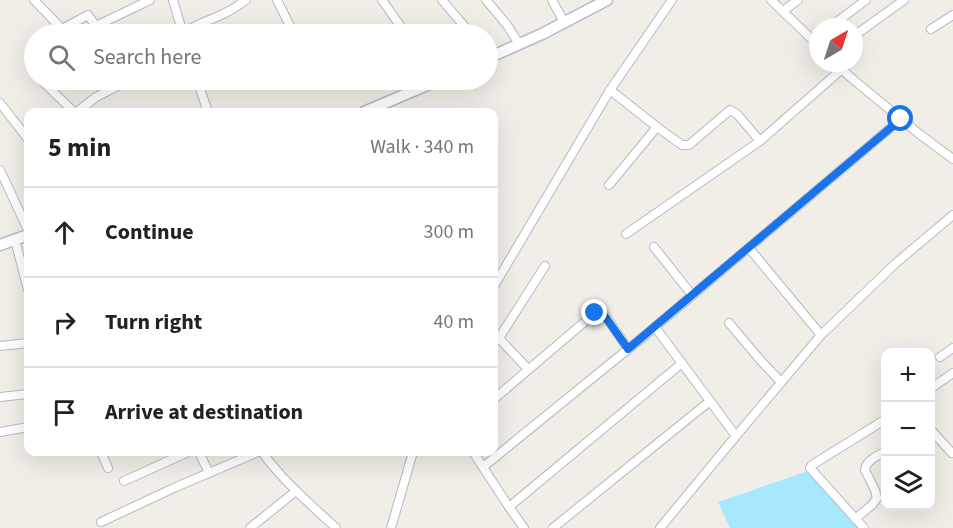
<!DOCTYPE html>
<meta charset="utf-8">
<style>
:root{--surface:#fff;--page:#f2f2f2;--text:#222;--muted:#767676;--line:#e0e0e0}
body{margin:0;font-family:"Source Sans 3",sans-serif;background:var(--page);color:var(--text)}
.controls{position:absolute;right:18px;bottom:18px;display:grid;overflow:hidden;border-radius:12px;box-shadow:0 6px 24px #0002}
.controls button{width:54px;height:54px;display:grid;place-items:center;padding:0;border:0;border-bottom:2px solid var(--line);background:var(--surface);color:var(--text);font:30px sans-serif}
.compass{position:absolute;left:809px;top:18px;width:54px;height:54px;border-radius:50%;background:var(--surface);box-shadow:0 6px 24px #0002;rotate:39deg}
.stop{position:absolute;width:18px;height:18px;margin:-14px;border:4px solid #1a73e8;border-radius:50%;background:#fff}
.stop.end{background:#1a73e8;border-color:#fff;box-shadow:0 2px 6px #0008}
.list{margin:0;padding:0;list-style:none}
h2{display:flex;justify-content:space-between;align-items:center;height:78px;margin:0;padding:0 24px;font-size:26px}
h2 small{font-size:20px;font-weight:400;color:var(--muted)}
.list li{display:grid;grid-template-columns:39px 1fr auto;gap:18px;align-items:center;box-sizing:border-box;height:90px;padding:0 24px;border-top:2px solid var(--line)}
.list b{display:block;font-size:22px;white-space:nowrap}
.list em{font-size:20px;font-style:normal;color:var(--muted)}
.icon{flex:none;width:33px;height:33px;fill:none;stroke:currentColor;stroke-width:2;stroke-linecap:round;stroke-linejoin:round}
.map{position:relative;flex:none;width:953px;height:528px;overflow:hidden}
.search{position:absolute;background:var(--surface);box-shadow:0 6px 24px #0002;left:24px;top:24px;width:474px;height:66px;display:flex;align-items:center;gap:15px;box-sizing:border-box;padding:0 21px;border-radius:33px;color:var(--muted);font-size:22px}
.panel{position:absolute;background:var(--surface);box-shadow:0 6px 24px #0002;left:24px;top:108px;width:474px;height:348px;border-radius:12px}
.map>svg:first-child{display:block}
.water{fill:#a8e8ff}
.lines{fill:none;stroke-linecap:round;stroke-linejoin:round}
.street-casing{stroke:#b7babd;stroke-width:10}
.secondary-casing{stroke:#b5bbbe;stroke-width:13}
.street{stroke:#fff;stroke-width:8}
.secondary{stroke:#fff;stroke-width:10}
.route{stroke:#1a73e8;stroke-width:8}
</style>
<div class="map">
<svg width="953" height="528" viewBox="0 0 953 528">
<rect width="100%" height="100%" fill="#f1ede7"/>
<path class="water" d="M 808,471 L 859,528 L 730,528 L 718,502 Z"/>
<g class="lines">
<defs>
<g id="street">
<path d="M 34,0 L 62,29 L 88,15 L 96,26 L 150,0"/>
<path d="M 173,0 L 183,34"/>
<path d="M 277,0 L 294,34"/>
<path d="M 382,0 L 406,34"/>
<path d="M 442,0 L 471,34"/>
<path d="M 486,0 L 507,25 L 519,44"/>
<path d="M 552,0 L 564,22"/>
<path d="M 771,0 L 818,45"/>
<path d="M 783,11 L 798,0"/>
<path d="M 830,27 L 866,0"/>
<path d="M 931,29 L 953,15"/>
<path d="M 185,34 C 194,24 212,20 225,13 C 232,10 239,5 246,0"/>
<path d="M 854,36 L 904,0"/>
<path d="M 836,63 L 849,76 L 918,133 L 953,159"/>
<path d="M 33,71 L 34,72"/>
<path d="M 41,80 L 74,112"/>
<path d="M 197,80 L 208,112"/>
<path d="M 316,80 L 317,82"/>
<path d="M 610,90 L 661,130 L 682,145 L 689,145 L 730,110 L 737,114 L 760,141"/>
<path d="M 0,103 L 28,139"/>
<path d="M 77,112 L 96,97 L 130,80"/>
<path d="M 0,170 L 28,230"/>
<path d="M 609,185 L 657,127"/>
<path d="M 626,234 L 760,141 L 842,69"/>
<path d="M 15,240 L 28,290"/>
<path d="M 654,247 L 692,295"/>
<path d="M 749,248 L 821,335"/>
<path d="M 494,286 L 610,90 L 672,0"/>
<path d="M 729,323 L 762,362 L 781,382"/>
<path d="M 655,327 L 736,436 L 660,528"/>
<path d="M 494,333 L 528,369"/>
<path d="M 499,338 L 545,266"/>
<path d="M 0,346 L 28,343"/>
<path d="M 940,357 L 953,348"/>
<path d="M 930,389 L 953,373"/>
<path d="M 0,397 L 28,394"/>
<path d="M 494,399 L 595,313 L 599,312 L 605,315 L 628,349"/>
<path d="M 930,429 L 952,453"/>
<path d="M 0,432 L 28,427"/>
<path d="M 736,436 L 821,335 L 896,263 L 953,215"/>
<path d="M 101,452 L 108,468"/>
<path d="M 199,452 L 209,473"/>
<path d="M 262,452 C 283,481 310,504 336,528"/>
<path d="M 473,452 L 509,507 L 524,528"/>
<path d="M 483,467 L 643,337 L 901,119"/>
<path d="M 124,481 L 188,452"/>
<path d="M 509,507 L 682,363"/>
<path d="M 855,519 L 872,505 L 877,498 L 875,490 L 865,470 C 866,460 878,456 886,451"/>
<path d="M 101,522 L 176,487 L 258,452"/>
<path d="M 250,528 L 296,491"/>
<path d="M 391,528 L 413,452"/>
<path d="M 553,528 L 710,401"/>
<path d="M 864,528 L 810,468 L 812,465 L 886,419"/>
</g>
<g id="secondary">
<path d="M 488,58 L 542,34 L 607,0"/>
<path d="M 364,112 L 439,80"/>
<path d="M 0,245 L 28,235"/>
</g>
</defs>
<use href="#street" class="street-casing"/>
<use href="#secondary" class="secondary-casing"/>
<use href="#street" class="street"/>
<use href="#secondary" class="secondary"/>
</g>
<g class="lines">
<path class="route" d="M 595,313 L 599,312 L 604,315 L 628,349 L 901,119"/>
</g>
</svg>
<div class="controls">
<button>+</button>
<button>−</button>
<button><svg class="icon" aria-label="layers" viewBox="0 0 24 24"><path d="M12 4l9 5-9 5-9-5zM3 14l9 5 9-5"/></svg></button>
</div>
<svg class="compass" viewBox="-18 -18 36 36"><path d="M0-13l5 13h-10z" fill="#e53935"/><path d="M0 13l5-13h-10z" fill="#767676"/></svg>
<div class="stop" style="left:901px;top:119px"></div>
<div class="stop end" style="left:595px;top:313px"></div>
<div class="search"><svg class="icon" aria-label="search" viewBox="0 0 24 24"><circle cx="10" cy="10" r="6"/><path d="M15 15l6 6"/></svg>Search here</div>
<section class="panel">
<h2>5 min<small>Walk · 340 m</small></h2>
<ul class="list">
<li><svg class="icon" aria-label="ahead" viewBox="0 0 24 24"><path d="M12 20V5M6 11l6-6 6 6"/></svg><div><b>Continue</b></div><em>300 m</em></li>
<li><svg class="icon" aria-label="right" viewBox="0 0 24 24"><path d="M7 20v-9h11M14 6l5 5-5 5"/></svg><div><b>Turn right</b></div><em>40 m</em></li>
<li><svg class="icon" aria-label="arrive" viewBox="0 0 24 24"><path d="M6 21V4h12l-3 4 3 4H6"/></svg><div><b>Arrive at destination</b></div></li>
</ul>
</section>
</div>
